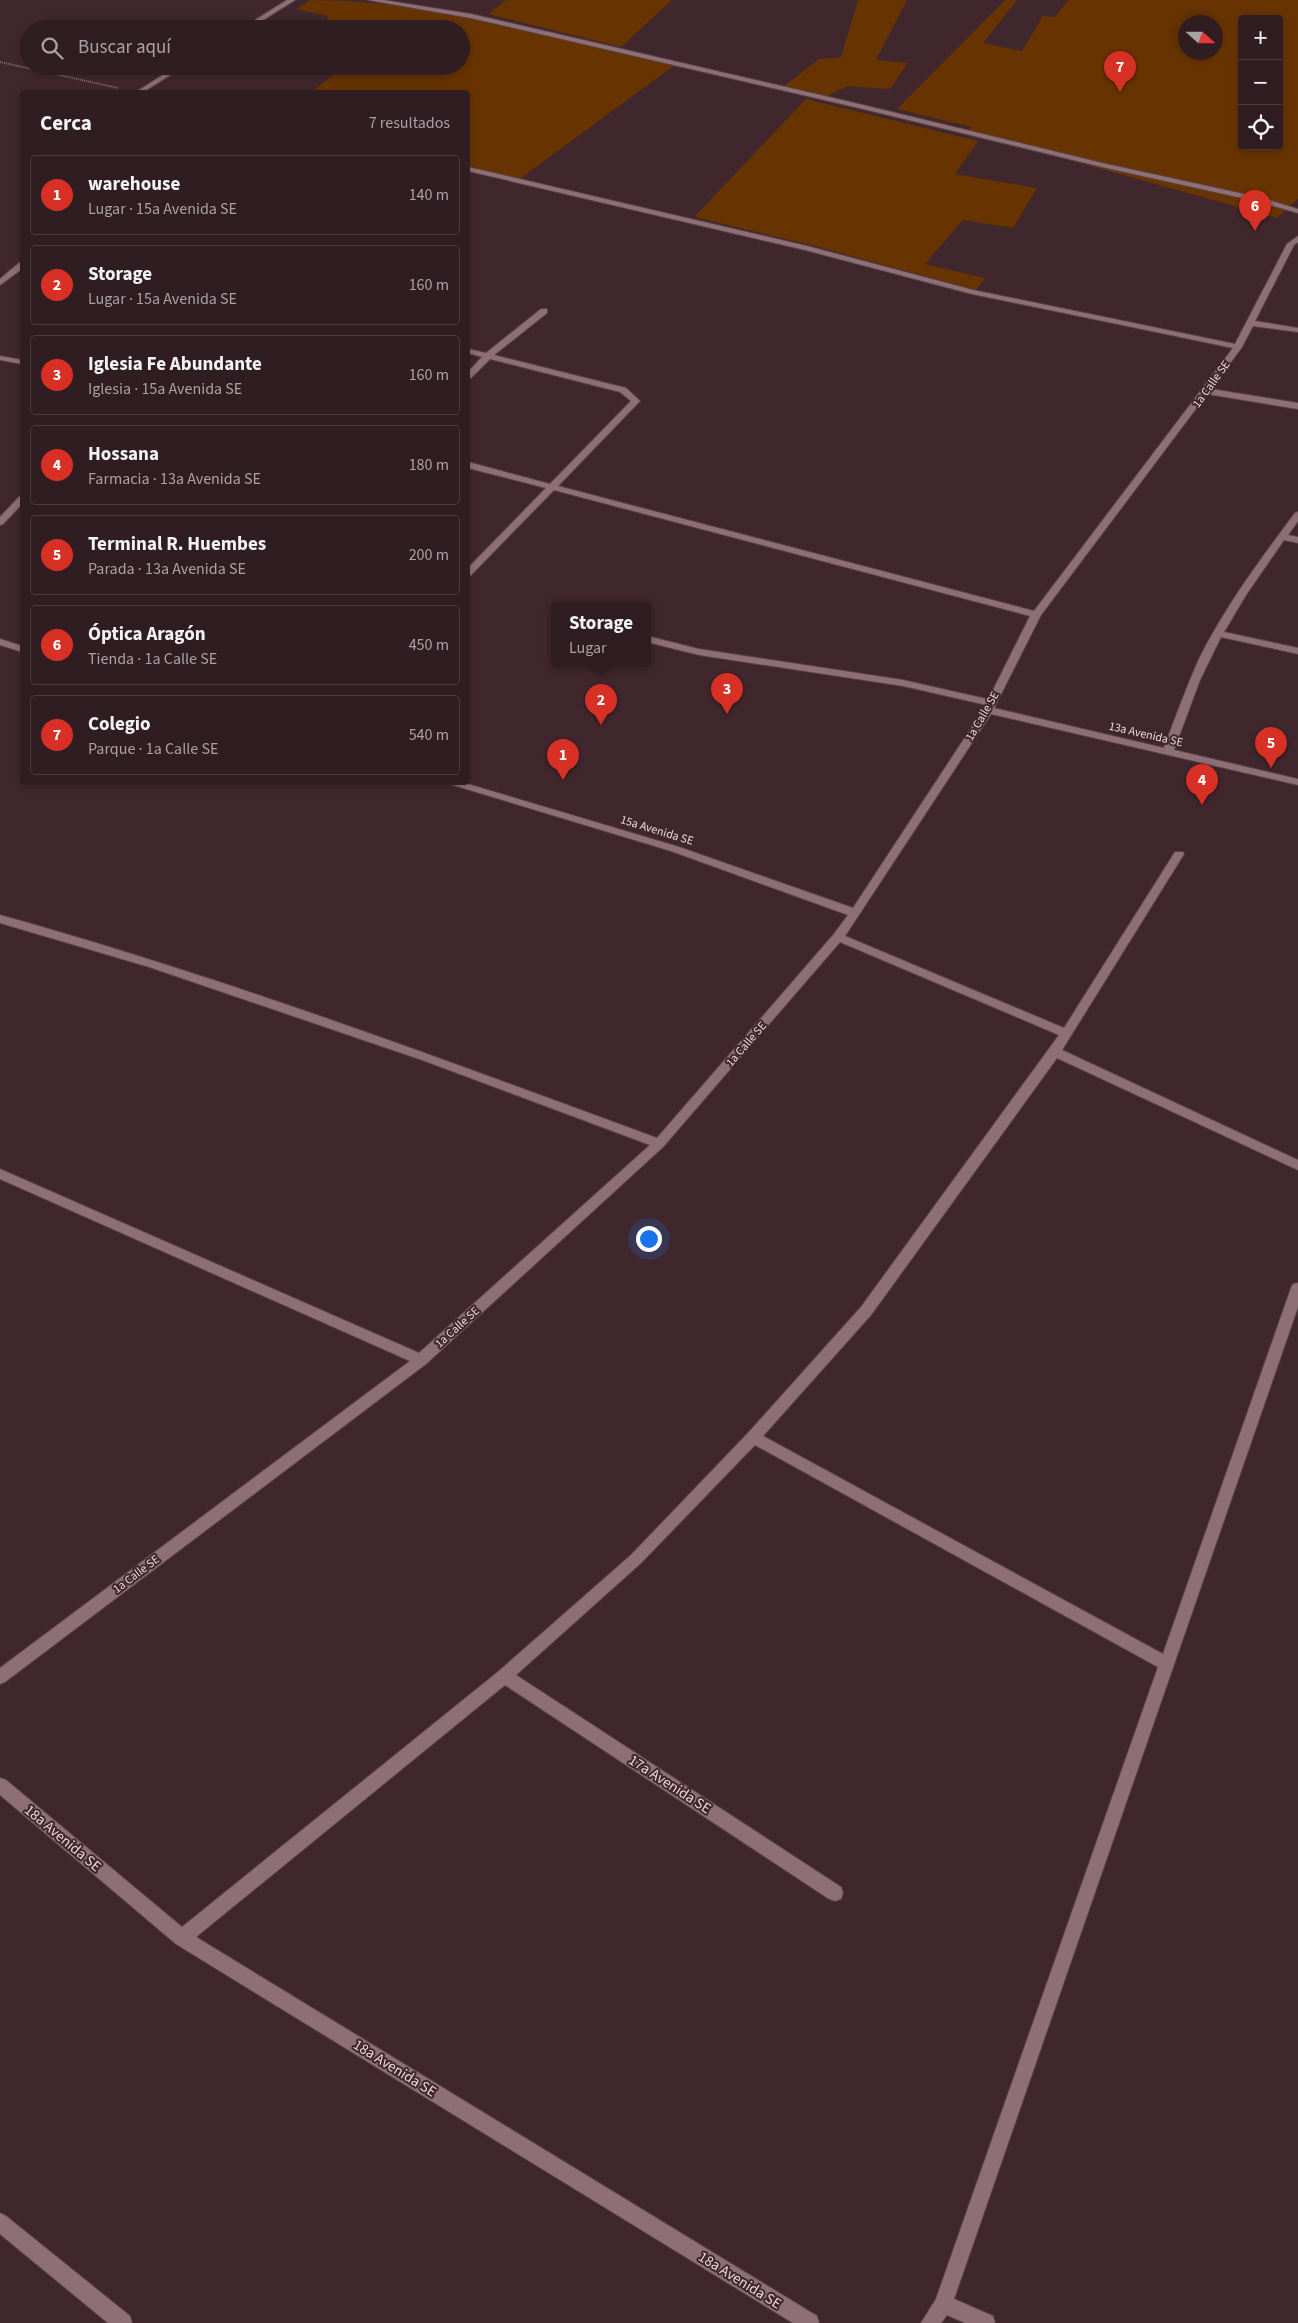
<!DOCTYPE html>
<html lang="es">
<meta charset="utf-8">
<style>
:root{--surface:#301d22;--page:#38262a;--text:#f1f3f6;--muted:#a8a2a5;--line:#4b3b40;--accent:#d93025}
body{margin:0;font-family:"Source Sans 3",sans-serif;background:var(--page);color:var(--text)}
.controls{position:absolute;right:15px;top:15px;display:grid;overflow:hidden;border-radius:5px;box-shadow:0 2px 8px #0003}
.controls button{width:45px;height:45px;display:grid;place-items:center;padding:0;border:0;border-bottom:1px solid var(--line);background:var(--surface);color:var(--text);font:25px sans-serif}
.compass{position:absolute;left:1178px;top:15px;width:45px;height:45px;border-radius:50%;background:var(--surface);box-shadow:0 2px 8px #0003;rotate:111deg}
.you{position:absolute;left:648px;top:1238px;width:18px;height:18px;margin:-12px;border:4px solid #fff;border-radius:50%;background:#1a73e8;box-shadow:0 0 0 8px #1a73e833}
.badge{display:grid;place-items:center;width:32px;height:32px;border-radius:50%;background:var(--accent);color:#fff;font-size:16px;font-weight:700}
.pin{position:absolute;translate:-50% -41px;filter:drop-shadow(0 1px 2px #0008)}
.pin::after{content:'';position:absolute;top:26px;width:18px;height:15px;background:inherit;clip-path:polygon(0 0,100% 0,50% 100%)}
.popup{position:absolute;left:551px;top:602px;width:100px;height:65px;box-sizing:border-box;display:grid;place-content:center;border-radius:5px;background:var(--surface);filter:drop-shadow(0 1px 4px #0005);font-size:16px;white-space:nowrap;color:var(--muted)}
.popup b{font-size:19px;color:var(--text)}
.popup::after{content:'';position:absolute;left:50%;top:100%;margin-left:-10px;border:10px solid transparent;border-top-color:var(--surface)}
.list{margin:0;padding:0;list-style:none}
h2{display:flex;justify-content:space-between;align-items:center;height:65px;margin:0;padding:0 20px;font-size:21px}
h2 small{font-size:16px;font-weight:400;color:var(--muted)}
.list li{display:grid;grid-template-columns:32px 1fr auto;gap:15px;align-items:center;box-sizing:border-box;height:80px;margin:0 10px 10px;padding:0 10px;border:1px solid var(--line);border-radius:5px}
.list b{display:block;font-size:19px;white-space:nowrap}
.list p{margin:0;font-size:16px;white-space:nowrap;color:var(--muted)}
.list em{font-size:16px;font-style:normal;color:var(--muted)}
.icon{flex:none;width:28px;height:28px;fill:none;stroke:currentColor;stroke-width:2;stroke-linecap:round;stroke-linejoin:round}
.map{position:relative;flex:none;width:1298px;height:2323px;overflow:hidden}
.search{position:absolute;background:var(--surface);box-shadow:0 2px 8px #0003;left:20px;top:20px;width:450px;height:55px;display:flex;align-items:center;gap:12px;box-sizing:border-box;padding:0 18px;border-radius:28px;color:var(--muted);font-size:19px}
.panel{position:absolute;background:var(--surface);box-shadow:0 2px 8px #0003;left:20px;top:90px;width:450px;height:695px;border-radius:5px}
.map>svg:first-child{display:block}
.green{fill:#673300;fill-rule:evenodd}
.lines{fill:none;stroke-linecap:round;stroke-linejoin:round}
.lane-casing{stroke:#594348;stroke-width:2}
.street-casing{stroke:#594348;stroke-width:2}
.path{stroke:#867075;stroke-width:2;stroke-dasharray:1 1;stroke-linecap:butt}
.lane{fill:#8d6f75;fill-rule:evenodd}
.street{fill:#8d6f75;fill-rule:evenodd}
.labels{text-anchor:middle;stroke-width:4;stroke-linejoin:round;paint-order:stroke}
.street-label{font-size:12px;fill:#e9d8db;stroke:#40272d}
.near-street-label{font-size:15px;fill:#e9d8db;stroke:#40272d}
</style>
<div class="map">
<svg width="1298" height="2323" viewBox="0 0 1298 2323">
<rect width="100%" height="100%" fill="#40272d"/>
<g class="green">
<path d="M 310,0 C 434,0 556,37 675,65 L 518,180 L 468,168 L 468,92 L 311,92 L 345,66 L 461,66 L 461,29 L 319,29 L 329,16 L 296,9 Z"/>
<path d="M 506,0 L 672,0 L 621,47 L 488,14 Z"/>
<path d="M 858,0 L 907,0 L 876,60 L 908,63 L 890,89 L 848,86 L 825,97 L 784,86 L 819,59 L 841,57 Z"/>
<path d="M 1005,0 L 1017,0 L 983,43 L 1022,51 L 1043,16 L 1055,17 L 1068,0 L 1298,0 L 1298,199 L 1277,218 L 968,132 L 971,127 L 897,109 ZM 1242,19 L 1279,19 L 1279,146 L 1242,146 ZM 1186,22 L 1216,22 L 1216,52 L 1186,52 Z"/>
<path d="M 806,99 L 978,141 L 955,174 L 1037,188 L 1013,228 L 963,220 L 925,264 L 985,278 L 976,290 L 815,246 L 694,217 Z"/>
</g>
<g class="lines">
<defs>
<path id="lane" d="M 647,636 L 699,649 L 903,680 L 991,700 L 996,703 L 991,706 L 903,686 L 699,655 L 647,642 Z"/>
<g id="street">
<path d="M 287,0 L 295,0 L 249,29 L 241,29 Z"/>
<path d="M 368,0 L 383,0 L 471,14 L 859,104 L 1102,163 L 1262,198 L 1298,209 L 1298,213 L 1260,202 L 1102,167 L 859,108 L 471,18 Z"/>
<path d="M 177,66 L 185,66 L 143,92 L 136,92 Z"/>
<path d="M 468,167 L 807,246 L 973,290 L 1235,344 L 1287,244 L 1298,236 L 1298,242 L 1294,245 L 1255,321 L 1298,328 L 1298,332 L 1253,326 L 1242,347 L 1211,389 L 1298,403 L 1298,409 L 1207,394 L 1041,615 L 994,708 L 1164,748 C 1175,718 1186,688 1199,659 C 1225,607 1260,560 1295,513 L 1298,512 L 1298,521 L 1288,535 L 1298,537 L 1298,543 L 1284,540 L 1246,595 L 1224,632 L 1298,648 L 1298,654 L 1221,637 L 1200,680 L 1174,750 L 1298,779 L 1298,785 L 991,714 L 845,936 L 1064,1028 L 1175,852 L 1183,852 L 1184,854 L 1062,1050 L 1298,1160 L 1298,1170 L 1057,1058 L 871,1315 L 763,1436 L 1163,1654 L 1291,1288 L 1293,1284 L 1298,1283 L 1298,1307 L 954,2299 L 993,2316 L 995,2323 L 965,2323 L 947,2315 L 941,2323 L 921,2323 L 936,2299 L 1158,1667 L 755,1445 L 641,1563 L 516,1675 L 841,1887 L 843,1893 L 841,1899 L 835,1901 L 829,1899 L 505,1685 L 196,1937 L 817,2316 L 819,2323 L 793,2323 L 176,1944 L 0,1795 L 0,1778 L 6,1780 L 182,1927 L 499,1671 L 631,1555 L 748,1433 L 861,1307 L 1059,1035 L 840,942 L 663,1147 L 426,1364 L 5,1682 L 0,1684 L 0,1668 L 410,1361 L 0,1179 L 0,1169 L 419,1353 L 650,1145 L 422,1060 L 149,967 L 0,923 L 0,915 C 223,977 440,1058 657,1138 L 834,934 L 848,915 L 671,851 L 443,782 L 461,782 L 679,847 L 853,908 L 983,710 L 1030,616 L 554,490 L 471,575 L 468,576 L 468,568 L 546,488 L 468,468 L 468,462 L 550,484 L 631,401 L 620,392 L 490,359 L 471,378 L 468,378 L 468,372 L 482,357 L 468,353 L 468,349 L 486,353 L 541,309 L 547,309 L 547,313 L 494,355 L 626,388 L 640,401 L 558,486 L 1034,611 L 1233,348 L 972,294 L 805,250 L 468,171 Z"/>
<path d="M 19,263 L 22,263 L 22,269 L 0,285 L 0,279 Z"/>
<path d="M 0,356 L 22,360 L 22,364 L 0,360 Z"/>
<path d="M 22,496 L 22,504 L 3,524 L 0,525 L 0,517 L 19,497 Z"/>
<path d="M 0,639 L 22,646 L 22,652 L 0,645 Z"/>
<path d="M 0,2213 L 6,2216 L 130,2316 L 132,2323 L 108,2323 L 0,2234 Z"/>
</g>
</defs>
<use href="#lane" class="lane-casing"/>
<use href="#street" class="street-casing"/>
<path class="path" d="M 0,62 L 118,88"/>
<use href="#lane" class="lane"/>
<use href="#street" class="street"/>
</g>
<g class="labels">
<g class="street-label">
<text transform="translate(1211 384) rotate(-54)" y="4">1a Calle SE</text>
<text transform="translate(982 716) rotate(-60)" y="4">1a Calle SE</text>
<text transform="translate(1146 734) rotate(13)" y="4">13a Avenida SE</text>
<text transform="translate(657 830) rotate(17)" y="4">15a Avenida SE</text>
<text transform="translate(746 1044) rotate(-49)" y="4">1a Calle SE</text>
<text transform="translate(457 1327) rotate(-42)" y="4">1a Calle SE</text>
<text transform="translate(136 1574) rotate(-37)" y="4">1a Calle SE</text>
</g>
<g class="near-street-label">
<text transform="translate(670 1784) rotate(33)" y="5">17a Avenida SE</text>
<text transform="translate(63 1838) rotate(40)" y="5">18a Avenida SE</text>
<text transform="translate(395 2068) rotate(32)" y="5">18a Avenida SE</text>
<text transform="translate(740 2280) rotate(32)" y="5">18a Avenida SE</text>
</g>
</g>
</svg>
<div class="controls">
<button>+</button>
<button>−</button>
<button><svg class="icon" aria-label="locate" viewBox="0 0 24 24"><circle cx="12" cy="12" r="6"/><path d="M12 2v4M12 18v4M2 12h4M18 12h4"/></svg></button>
</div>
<svg class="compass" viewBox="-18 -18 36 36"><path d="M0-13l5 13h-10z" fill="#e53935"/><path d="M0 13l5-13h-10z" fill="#a8a2a5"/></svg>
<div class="you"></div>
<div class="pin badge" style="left:563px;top:780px">1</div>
<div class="pin badge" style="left:601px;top:725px">2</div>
<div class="popup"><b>Storage</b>Lugar</div>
<div class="pin badge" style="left:727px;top:714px">3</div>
<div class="pin badge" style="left:1202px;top:805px">4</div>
<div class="pin badge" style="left:1271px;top:768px">5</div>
<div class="pin badge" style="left:1255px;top:231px">6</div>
<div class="pin badge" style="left:1120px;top:92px">7</div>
<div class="search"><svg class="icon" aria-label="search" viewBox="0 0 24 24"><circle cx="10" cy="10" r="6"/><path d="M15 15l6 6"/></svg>Buscar aquí</div>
<section class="panel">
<h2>Cerca<small>7 resultados</small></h2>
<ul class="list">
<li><span class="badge">1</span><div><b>warehouse</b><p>Lugar · 15a Avenida SE</p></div><em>140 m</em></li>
<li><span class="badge">2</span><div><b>Storage</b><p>Lugar · 15a Avenida SE</p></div><em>160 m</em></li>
<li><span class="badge">3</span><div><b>Iglesia Fe Abundante</b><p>Iglesia · 15a Avenida SE</p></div><em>160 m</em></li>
<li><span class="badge">4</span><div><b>Hossana</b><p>Farmacia · 13a Avenida SE</p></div><em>180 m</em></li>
<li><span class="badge">5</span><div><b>Terminal R. Huembes</b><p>Parada · 13a Avenida SE</p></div><em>200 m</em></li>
<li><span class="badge">6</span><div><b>Óptica Aragón</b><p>Tienda · 1a Calle SE</p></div><em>450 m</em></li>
<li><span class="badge">7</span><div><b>Colegio</b><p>Parque · 1a Calle SE</p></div><em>540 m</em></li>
</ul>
</section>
</div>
